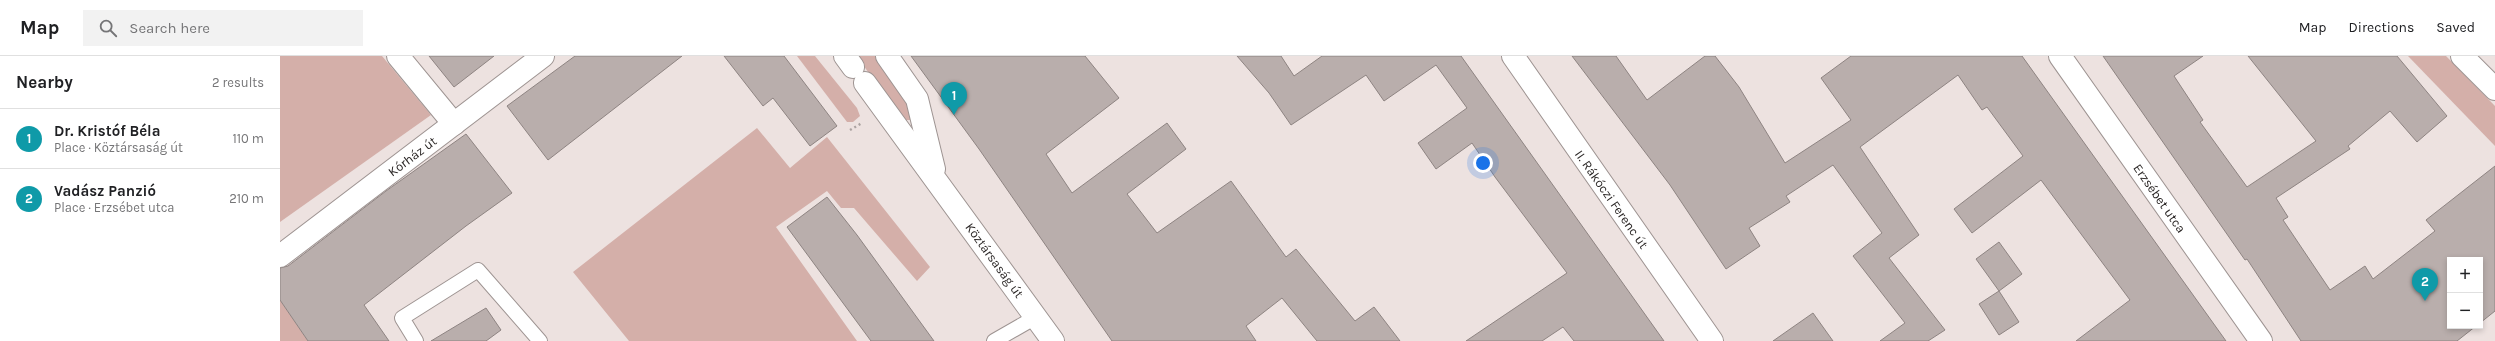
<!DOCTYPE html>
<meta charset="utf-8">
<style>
:root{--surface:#fff;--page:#f2f2f2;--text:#202124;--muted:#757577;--line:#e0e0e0;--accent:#db2777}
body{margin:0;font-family:Karla,sans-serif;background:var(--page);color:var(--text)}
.controls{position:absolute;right:12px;bottom:12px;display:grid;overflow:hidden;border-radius:0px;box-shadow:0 2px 6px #0003}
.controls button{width:36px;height:36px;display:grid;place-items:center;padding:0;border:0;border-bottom:1px solid var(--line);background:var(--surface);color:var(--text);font:20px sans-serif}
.you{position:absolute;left:1203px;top:107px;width:14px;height:14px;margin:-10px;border:3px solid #fff;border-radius:50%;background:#1a73e8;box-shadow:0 0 0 6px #1a73e833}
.badge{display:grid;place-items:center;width:26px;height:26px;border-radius:50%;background:var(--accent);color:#fff;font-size:13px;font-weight:700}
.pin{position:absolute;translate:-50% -33px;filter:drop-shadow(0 1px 2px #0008)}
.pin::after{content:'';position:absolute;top:21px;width:14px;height:12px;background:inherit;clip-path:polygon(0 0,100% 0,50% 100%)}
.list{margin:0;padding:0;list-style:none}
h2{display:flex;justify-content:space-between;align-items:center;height:52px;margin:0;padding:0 16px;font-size:17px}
h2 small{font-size:13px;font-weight:400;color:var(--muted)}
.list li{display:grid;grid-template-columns:26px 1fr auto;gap:12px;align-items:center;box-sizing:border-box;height:60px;padding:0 16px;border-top:1px solid var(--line)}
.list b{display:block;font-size:15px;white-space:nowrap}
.list p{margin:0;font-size:13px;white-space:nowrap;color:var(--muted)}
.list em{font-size:13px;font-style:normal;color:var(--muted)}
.icon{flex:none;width:22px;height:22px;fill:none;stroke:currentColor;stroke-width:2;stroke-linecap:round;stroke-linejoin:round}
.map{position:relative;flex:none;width:2215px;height:285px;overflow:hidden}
header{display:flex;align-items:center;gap:24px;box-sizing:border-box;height:56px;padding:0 20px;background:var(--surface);border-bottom:1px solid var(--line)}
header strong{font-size:19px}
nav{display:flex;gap:22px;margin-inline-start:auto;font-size:14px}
.search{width:280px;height:36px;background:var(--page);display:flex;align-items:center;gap:10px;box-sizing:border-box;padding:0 14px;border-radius:0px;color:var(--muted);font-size:15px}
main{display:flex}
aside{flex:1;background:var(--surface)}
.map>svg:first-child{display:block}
.green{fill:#d4afa9}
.building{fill:#b9aeac;stroke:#8e8482}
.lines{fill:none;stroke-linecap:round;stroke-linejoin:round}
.lane-casing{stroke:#9e9492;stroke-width:16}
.street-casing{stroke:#9e9492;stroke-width:24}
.primary-casing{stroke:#9e9492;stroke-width:24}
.path{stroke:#aba3a1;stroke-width:2.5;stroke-dasharray:2 3;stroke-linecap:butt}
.lane{stroke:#fff;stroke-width:14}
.street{stroke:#fff;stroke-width:22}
.primary{stroke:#fff;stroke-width:22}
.labels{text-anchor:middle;stroke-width:4;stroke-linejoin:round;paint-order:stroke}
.street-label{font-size:13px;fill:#2c2827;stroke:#fff}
</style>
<header>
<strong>Map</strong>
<div class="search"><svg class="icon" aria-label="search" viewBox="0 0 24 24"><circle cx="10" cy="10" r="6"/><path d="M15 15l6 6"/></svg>Search here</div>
<nav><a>Map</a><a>Directions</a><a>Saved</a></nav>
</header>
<main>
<aside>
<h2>Nearby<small>2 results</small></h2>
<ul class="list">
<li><span class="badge" style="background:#0f9aa8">1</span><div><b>Dr. Kristóf Béla</b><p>Place · Köztársaság út</p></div><em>110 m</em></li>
<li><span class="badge" style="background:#0f9aa8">2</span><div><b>Vadász Panzió</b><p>Place · Erzsébet utca</p></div><em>210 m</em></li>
</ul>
</aside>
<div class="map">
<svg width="2215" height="285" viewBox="0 0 2215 285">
<rect width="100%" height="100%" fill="#ede2e0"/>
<g class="green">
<path d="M 0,0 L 102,0 L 151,59 L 0,166 Z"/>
<path d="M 517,0 L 535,0 L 577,52 L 580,60 L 573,66 L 567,66 Z"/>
<path d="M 577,0 L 599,0 L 633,59 L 630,64 L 625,64 L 617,58 Z"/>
<path d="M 2128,0 L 2166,0 L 2215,50 L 2215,90 Z"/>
<path d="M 477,72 L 510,112 L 547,81 L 650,211 L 637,225 L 574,152 L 561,152 L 547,135 L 496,171 L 577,285 L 349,285 L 293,216 Z"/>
<path d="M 0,244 L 28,285 L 0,285 Z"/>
</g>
<g class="building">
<path d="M 149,0 L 214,0 L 174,31 Z"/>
<path d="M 295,0 L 402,0 L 268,104 L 227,50 Z"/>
<path d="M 444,0 L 504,0 L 557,70 L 530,90 L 493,42 L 483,50 Z"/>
<path d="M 631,0 L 805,0 L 839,42 L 766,98 L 792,137 L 887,67 L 906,93 L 847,138 L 877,177 L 951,125 L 1006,201 L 1016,193 L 1075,265 L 1094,251 L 1120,285 L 1037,285 L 1002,242 L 966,270 L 976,285 L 832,285 L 699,93 Z"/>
<path d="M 957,0 L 1001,0 L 1014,20 L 1042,0 L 1181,0 L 1384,285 L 1294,285 L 1283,271 L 1262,285 L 1186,285 L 1287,217 L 1215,121 L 1192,87 L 1156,113 L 1138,87 L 1187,52 L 1156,9 L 1104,45 L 1086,19 L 1011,69 L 989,37 Z"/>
<path d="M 1292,0 L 1336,0 L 1367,44 L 1425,0 L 1435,0 L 1459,31 L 1505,107 L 1571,64 L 1541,22 L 1571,0 L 1742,0 L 1946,285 L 1796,285 L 1850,244 L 1761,124 L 1692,177 L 1674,153 L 1743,100 L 1707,51 L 1702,54 L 1678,19 L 1580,91 L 1639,179 L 1609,202 L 1665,274 L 1648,285 L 1600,285 L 1625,267 L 1573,200 L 1602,177 L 1553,109 L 1506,140 L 1510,146 L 1469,172 L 1480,190 L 1446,213 L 1390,129 Z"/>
<path d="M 1823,0 L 1923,0 L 1894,20 L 1923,64 L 1920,66 L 1967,131 L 2036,85 L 1968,0 L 2117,0 L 2167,60 L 2137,86 L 2110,55 L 2068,90 L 2070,93 L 1996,142 L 2008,161 L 2003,164 L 2050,234 L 2085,210 L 2093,223 L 2155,175 L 2146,164 L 2215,110 L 2215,255 L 2200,267 L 2200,204 L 2170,204 L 2170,270 L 2196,270 L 2177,285 L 2021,285 L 1967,203 L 1965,204 Z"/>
<path d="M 186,78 L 232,137 L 186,170 L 84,249 L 109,285 L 28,285 L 0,244 L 0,212 L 8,210 L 106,135 Z"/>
<path d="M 547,141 L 577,179 L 654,285 L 591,285 L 507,171 Z"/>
<path d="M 1719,186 L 1742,218 L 1719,235 L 1696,203 Z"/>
<path d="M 1719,235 L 1739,266 L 1719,279 L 1699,248 Z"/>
<path d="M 206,252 L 221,274 L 206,285 L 151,285 Z"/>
<path d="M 1533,257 L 1553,285 L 1493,285 Z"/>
</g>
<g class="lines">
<defs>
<g id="lane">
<path d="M 136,285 L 122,262 L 198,214 L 260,285"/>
<path d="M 714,285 L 756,261"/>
</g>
<g id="street">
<path d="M 118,0 L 174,68"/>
<path d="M 565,0 L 573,11"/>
<path d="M 607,0 L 637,43 L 654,113"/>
<path d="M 1780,0 L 1981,285"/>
<path d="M 2182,0 L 2215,33"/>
<path d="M 585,27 L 773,285"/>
<path d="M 0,200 L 263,0"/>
</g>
<path id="primary" d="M 1233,0 L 1432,285"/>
</defs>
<use href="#lane" class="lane-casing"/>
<use href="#street" class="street-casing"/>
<use href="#primary" class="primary-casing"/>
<path class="path" d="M 570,74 L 582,67"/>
<use href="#lane" class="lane"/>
<use href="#street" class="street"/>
<use href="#primary" class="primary"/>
</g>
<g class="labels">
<g class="street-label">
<text transform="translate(132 100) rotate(-37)" y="5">Kórház út</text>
<text transform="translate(1880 142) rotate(55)" y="5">Erzsébet utca</text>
<text transform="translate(1332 143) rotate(55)" y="5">II. Rákóczi Ferenc út</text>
<text transform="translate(715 204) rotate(54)" y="5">Köztársaság út</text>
</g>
</g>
</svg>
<div class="controls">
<button>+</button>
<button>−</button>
</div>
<div class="you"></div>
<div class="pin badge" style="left:674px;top:59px;background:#0f9aa8">1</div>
<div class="pin badge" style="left:2145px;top:245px;background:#0f9aa8">2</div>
</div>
</main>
